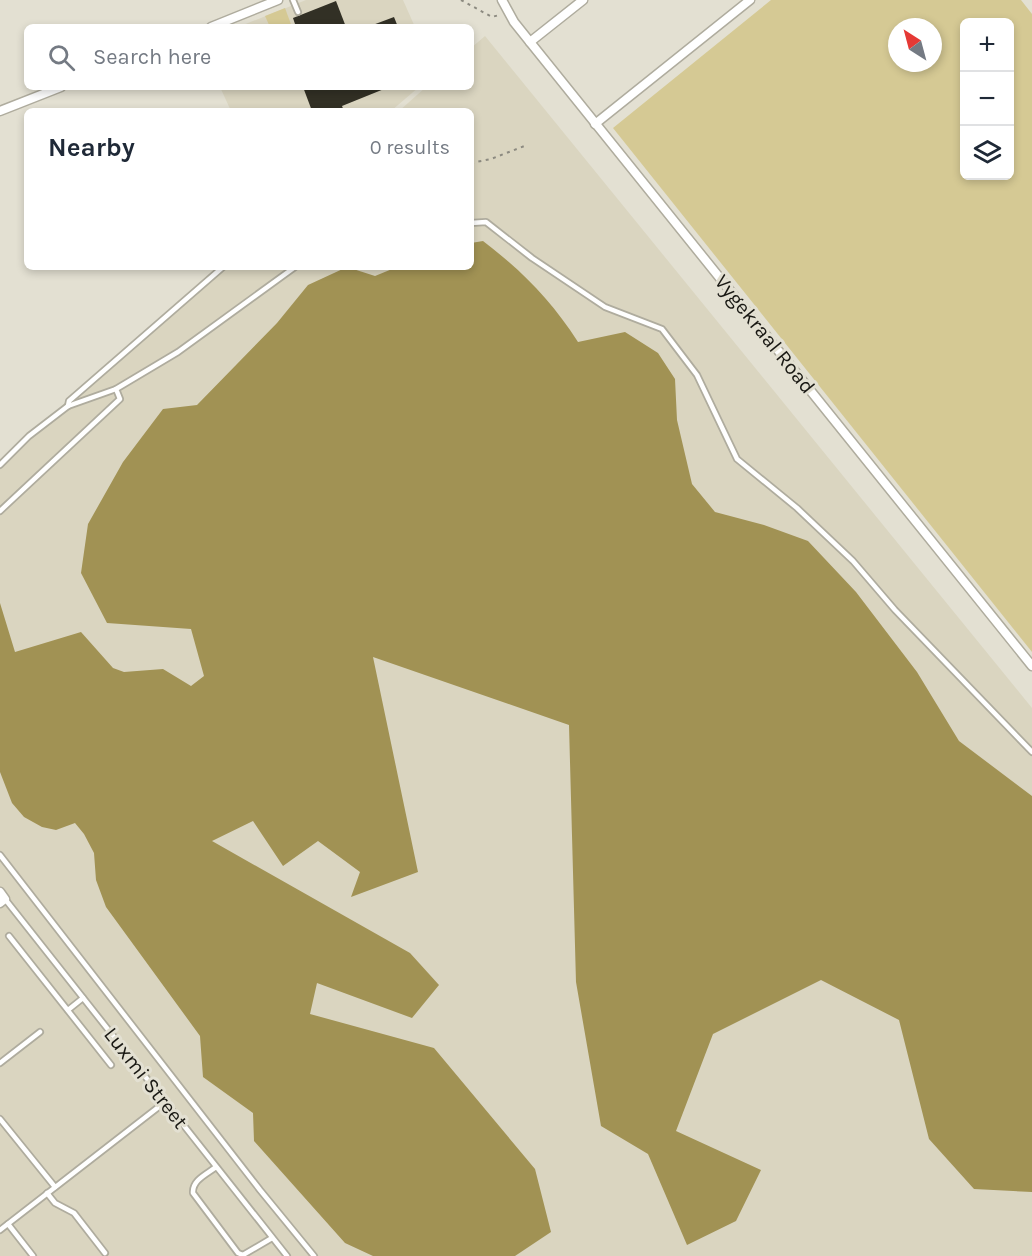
<!DOCTYPE html>
<meta charset="utf-8">
<style>
:root{--surface:#fff;--page:#f2f2f3;--text:#1f2937;--muted:#747a83;--line:#e0e1e3}
body{margin:0;font-family:Karla,sans-serif;background:var(--page);color:var(--text)}
.controls{position:absolute;right:18px;top:18px;display:grid;overflow:hidden;border-radius:9px;box-shadow:0 3px 9px #0003}
.controls button{width:54px;height:54px;display:grid;place-items:center;padding:0;border:0;border-bottom:2px solid var(--line);background:var(--surface);color:var(--text);font:30px sans-serif}
.compass{position:absolute;left:888px;top:18px;width:54px;height:54px;border-radius:50%;background:var(--surface);box-shadow:0 3px 9px #0003;rotate:324deg}
.list{margin:0;padding:0;list-style:none}
h2{display:flex;justify-content:space-between;align-items:center;height:78px;margin:0;padding:0 24px;font-size:26px}
h2 small{font-size:20px;font-weight:400;color:var(--muted)}
.icon{flex:none;width:33px;height:33px;fill:none;stroke:currentColor;stroke-width:2;stroke-linecap:round;stroke-linejoin:round}
.map{position:relative;flex:none;width:1032px;height:1256px;overflow:hidden}
.search{position:absolute;background:var(--surface);box-shadow:0 3px 9px #0003;left:24px;top:24px;width:450px;height:66px;display:flex;align-items:center;gap:15px;box-sizing:border-box;padding:0 21px;border-radius:9px;color:var(--muted);font-size:22px}
.panel{position:absolute;background:var(--surface);box-shadow:0 3px 9px #0003;left:24px;top:108px;width:450px;height:162px;border-radius:9px}
.map>svg:first-child{display:block}
.built{fill:#dad5c0}
.green{fill:#d5c994;fill-rule:evenodd}
.water{fill:#a19254}
.building{fill:#323025}
.lines{fill:none;stroke-linecap:round;stroke-linejoin:round}
.lane-casing{stroke:#afac9e;stroke-width:8}
.street-casing{stroke:#afac9e;stroke-width:11}
.path{stroke:#8c8a80;stroke-width:2;stroke-dasharray:3 4.5;stroke-linecap:butt}
.lane{stroke:#fff;stroke-width:4.5}
.street{stroke:#fff;stroke-width:8}
.labels{text-anchor:middle;stroke-width:6;stroke-linejoin:round;paint-order:stroke}
.street-label{font-size:21px;fill:#191813;stroke:#e3e0d2}
</style>
<div class="map">
<svg width="1032" height="1256" viewBox="0 0 1032 1256">
<rect width="100%" height="100%" fill="#e3e0d2"/>
<g class="built">
<path d="M 306,0 L 403,0 L 415,27 L 238,27 Z"/>
<path d="M 485,36 L 1032,708 L 1032,1256 L 0,1256 L 0,460 L 220,267 L 471,267 L 471,111 L 399,111 L 426,87 L 471,87 L 471,48 Z"/>
<path d="M 220,87 L 419,87 L 391,111 L 231,111 Z"/>
</g>
<g class="green">
<path d="M 771,0 L 1021,0 L 1032,14 L 1032,652 L 613,128 ZM 1010,22 L 1010,176 L 964,176 L 964,22 ZM 897,27 L 933,27 L 933,63 L 897,63 Z"/>
<path d="M 285,8 L 292,27 L 270,27 L 265,16 Z"/>
</g>
<path class="water" d="M 483,241 C 522,271 551,300 578,342 L 625,332 L 658,353 L 675,379 L 677,420 L 692,484 L 715,512 L 764,525 L 808,541 L 856,592 L 917,672 L 959,741 L 1032,796 L 1032,1192 L 974,1189 L 929,1139 L 899,1020 L 821,980 L 713,1034 L 676,1131 L 761,1170 L 736,1221 L 687,1245 L 648,1154 L 601,1126 L 576,982 L 569,725 L 373,657 L 418,872 L 351,897 L 360,872 L 318,841 L 283,866 L 253,821 L 212,841 L 410,953 L 439,985 L 412,1018 L 317,983 L 310,1014 L 434,1048 L 535,1169 L 551,1232 L 515,1256 L 373,1256 L 345,1243 L 254,1141 L 253,1113 L 203,1077 L 200,1036 L 106,907 L 96,880 L 94,853 L 84,834 L 75,823 L 56,830 L 42,827 L 24,817 L 12,803 L 0,772 L 0,603 L 15,652 L 81,632 L 113,668 L 124,672 L 163,669 L 191,686 L 204,676 L 191,629 L 107,623 L 81,573 L 88,524 L 123,462 L 163,409 L 197,405 L 277,323 L 308,285 L 347,267 L 375,276 L 397,267 L 471,267 L 471,243 Z"/>
<g class="building">
<path d="M 336,1 L 346,27 L 296,27 L 293,18 Z"/>
<path d="M 394,17 L 398,27 L 370,27 L 370,26 Z"/>
<path d="M 303,87 L 389,87 L 342,106 L 344,111 L 312,111 Z"/>
</g>
<g class="lines">
<defs>
<g id="lane">
<path d="M 293,0 L 298,12"/>
<path d="M 471,223 L 486,222 L 532,258 L 605,307 L 662,329 L 697,375 L 737,459 L 797,508 L 853,561 L 895,610 L 1032,752"/>
<path d="M 68,406 L 69,401 L 223,267"/>
<path d="M 0,465 L 29,436 L 68,406 L 116,389"/>
<path d="M 0,511 L 120,399 L 116,389 L 178,352 L 295,267"/>
<path d="M 0,855 L 260,1190 L 314,1256"/>
<path d="M 5,899 L 287,1256"/>
<path d="M 9,936 L 111,1065"/>
<path d="M 68,1010 L 83,998"/>
<path d="M 0,1063 L 40,1032"/>
<path d="M 0,1119 L 55,1187"/>
<path d="M 216,1167 C 207,1174 192,1180 193,1193 L 238,1253 L 243,1255 L 272,1238"/>
<path d="M 47,1193 L 55,1203 L 74,1213 L 105,1253"/>
<path d="M 8,1224 L 33,1256"/>
<path d="M 0,1230 L 165,1102"/>
</g>
<g id="street">
<path d="M 502,0 L 514,22 L 530,42 L 1032,666"/>
<path d="M 211,27 L 278,0"/>
<path d="M 530,42 L 583,0"/>
<path d="M 0,111 L 61,87"/>
<path d="M 595,124 L 750,0"/>
<path d="M 0,892 L 5,899 L 0,903"/>
</g>
</defs>
<use href="#lane" class="lane-casing"/>
<use href="#street" class="street-casing"/>
<g class="path">
<path d="M 461,0 L 492,17 L 499,15"/>
<path d="M 471,163 L 491,159 L 527,145"/>
</g>
<use href="#lane" class="lane"/>
<use href="#street" class="street"/>
</g>
<g class="labels">
<g class="street-label">
<text transform="translate(765 334) rotate(51)" y="7">Vygekraal Road</text>
<text transform="translate(146 1078) rotate(52)" y="7">Luxmi Street</text>
</g>
</g>
</svg>
<div class="controls">
<button>+</button>
<button>−</button>
<button><svg class="icon" aria-label="layers" viewBox="0 0 24 24"><path d="M12 4l9 5-9 5-9-5zM3 14l9 5 9-5"/></svg></button>
</div>
<svg class="compass" viewBox="-18 -18 36 36"><path d="M0-13l5 13h-10z" fill="#e53935"/><path d="M0 13l5-13h-10z" fill="#747a83"/></svg>
<div class="search"><svg class="icon" aria-label="search" viewBox="0 0 24 24"><circle cx="10" cy="10" r="6"/><path d="M15 15l6 6"/></svg>Search here</div>
<section class="panel">
<h2>Nearby<small>0 results</small></h2>
<ul class="list">
</ul>
</section>
</div>
